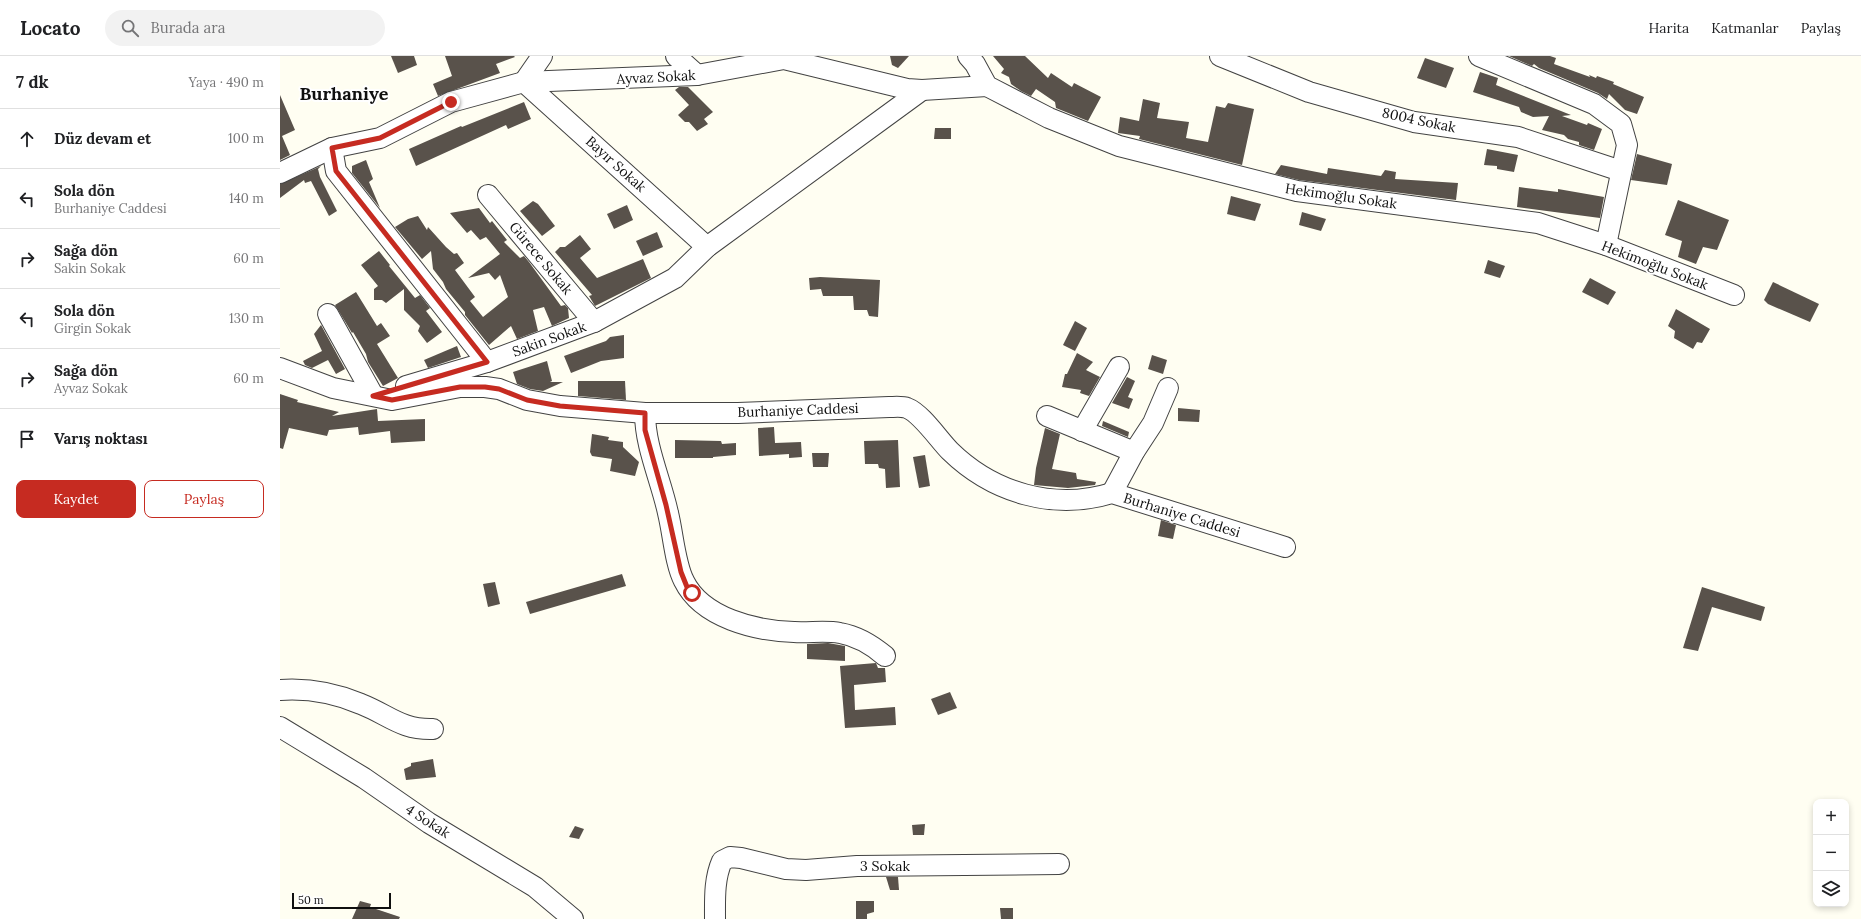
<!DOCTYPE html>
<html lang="tr">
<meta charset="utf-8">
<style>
:root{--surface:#fff;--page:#f2f2f2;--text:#202124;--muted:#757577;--line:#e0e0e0;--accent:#c62b21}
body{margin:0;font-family:Lora,serif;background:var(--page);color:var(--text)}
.controls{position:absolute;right:12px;bottom:12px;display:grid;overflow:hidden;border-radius:8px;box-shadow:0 2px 6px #0003}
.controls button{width:36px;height:36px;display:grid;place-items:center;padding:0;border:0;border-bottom:1px solid var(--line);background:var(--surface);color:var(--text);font:20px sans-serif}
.scale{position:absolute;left:12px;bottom:10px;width:99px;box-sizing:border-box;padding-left:4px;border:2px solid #101010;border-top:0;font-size:11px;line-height:14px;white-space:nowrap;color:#101010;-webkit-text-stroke:3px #fff;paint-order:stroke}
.stop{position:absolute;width:12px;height:12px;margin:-9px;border:3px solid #c62b21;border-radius:50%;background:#fff}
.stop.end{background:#c62b21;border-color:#fff;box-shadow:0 1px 4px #0008}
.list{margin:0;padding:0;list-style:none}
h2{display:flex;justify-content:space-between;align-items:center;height:52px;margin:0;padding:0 16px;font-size:17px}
h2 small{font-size:13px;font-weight:400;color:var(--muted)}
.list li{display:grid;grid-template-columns:26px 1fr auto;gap:12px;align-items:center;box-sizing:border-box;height:60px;padding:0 16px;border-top:1px solid var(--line)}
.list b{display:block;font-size:15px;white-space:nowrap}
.list p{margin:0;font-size:13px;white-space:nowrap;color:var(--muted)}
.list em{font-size:13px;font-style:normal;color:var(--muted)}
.actions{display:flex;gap:8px;padding:12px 16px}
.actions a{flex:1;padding:9px 0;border:1px solid var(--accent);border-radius:8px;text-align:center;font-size:14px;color:var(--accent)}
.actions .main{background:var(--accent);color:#fff}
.icon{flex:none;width:22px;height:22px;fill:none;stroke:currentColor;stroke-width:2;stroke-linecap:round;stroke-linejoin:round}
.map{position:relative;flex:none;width:1581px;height:863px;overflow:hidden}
header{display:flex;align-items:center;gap:24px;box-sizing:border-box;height:56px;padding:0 20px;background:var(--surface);border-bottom:1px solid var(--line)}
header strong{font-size:19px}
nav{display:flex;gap:22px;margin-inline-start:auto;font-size:14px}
.search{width:280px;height:36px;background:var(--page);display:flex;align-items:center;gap:10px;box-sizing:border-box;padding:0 14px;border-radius:22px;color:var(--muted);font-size:15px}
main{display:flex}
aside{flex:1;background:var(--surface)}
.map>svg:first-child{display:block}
.building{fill:#59524b}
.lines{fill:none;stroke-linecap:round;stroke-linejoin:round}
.minor-casing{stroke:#434343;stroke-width:22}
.minor{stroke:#fff;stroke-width:20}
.route{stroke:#c62b21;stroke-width:5}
.labels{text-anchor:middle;stroke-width:4;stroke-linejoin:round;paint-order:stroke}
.street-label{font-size:14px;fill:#101010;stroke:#fff}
.district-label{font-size:18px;font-weight:bold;fill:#101010;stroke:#fff}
</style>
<header>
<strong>Locato</strong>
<div class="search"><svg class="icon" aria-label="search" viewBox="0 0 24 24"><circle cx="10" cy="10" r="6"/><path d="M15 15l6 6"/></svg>Burada ara</div>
<nav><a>Harita</a><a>Katmanlar</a><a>Paylaş</a></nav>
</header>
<main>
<aside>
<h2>7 dk<small>Yaya · 490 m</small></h2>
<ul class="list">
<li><svg class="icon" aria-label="ahead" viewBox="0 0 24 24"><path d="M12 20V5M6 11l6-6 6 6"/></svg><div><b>Düz devam et</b></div><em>100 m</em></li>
<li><svg class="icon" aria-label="left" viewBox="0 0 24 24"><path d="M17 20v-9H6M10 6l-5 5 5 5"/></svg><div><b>Sola dön</b><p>Burhaniye Caddesi</p></div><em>140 m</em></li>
<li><svg class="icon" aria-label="right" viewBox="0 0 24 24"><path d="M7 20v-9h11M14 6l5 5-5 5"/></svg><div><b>Sağa dön</b><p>Sakin Sokak</p></div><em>60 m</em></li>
<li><svg class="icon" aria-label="left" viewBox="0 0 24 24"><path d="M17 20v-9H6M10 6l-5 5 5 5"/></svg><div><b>Sola dön</b><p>Girgin Sokak</p></div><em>130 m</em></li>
<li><svg class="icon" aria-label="right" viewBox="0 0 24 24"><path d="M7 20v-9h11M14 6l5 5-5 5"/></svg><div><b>Sağa dön</b><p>Ayvaz Sokak</p></div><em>60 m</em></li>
<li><svg class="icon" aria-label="arrive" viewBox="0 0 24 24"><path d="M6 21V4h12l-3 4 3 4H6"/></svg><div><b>Varış noktası</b></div></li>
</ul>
<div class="actions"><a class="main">Kaydet</a><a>Paylaş</a></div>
</aside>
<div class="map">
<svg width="1581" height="863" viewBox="0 0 1581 863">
<rect width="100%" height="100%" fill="#fffef2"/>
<g class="building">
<path d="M 111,0 L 134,0 L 137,9 L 118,17 Z"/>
<path d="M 165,0 L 234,0 L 235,1 L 216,8 L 220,17 L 158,40 L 153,28 L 172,20 Z"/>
<path d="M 610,0 L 629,0 L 618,12 L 612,9 Z"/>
<path d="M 713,0 L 745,0 L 768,22 L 771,17 L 792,31 L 794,27 L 821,41 L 808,65 L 776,52 L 775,46 L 756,33 L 751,40 L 741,35 L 731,28 L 729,21 L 721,17 L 724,13 Z"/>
<path d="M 1229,0 L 1270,0 L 1276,2 L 1274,8 L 1310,21 L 1309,19 L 1316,22 L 1317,20 L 1334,26 L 1333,28 L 1364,41 L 1357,58 L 1345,54 L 1329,38 L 1327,43 L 1318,37 L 1259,12 L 1254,8 L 1252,10 Z"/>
<path d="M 1145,2 L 1174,12 L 1166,32 L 1137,22 Z"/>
<path d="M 1200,16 L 1218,22 L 1216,29 L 1291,59 L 1282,60 L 1307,69 L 1308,67 L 1322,73 L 1314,94 L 1299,89 L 1299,86 L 1288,83 L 1284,79 L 1262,74 L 1269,60 L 1253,61 L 1241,56 L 1239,51 L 1193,36 Z"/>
<path d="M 399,31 L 408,31 L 433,56 L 424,63 L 428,68 L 417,75 L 409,66 L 405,66 L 398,59 L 409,49 L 395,34 Z"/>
<path d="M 0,39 L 15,74 L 2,80 L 10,99 L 0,104 Z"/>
<path d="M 863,43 L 880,47 L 877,62 L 909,66 L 906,82 L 928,86 L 936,50 L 945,52 L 948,47 L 974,53 L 962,109 L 859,83 L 860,80 L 838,77 L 840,61 L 859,65 Z"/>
<path d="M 244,46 L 251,63 L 228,73 L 226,69 L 136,110 L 129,93 L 181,70 L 182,71 Z"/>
<path d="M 655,72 L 671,72 L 671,83 L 654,83 Z"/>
<path d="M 1207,93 L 1238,99 L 1234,116 L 1217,113 L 1217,110 L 1204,109 Z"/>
<path d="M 1357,98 L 1392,108 L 1387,129 L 1351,124 Z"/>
<path d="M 86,104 L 93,123 L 89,126 L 100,152 L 72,117 L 72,110 Z"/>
<path d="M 1001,109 L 1047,118 L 1048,112 L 1101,120 L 1105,114 L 1116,116 L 1115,123 L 1178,127 L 1176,144 L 1019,124 L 995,118 Z"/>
<path d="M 41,110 L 38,113 L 40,121 L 57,155 L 49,160 L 31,125 L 25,127 L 24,124 L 0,142 L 0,128 Z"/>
<path d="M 1239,131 L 1278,136 L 1278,133 L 1324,141 L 1320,162 L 1237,151 Z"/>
<path d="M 951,140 L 981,148 L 975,165 L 947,158 Z"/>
<path d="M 1398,144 L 1449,164 L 1437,194 L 1423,191 L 1416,208 L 1398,201 L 1402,185 L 1385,179 Z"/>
<path d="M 253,145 L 258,148 L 275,170 L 262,180 L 240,155 Z"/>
<path d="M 347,149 L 353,164 L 334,173 L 327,158 Z"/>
<path d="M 199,152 L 210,167 L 212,165 L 227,184 L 224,186 L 240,202 L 244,200 L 249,206 L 281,250 L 285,249 L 288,252 L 289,262 L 272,270 L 264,251 L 253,254 L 258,275 L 237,283 L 231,270 L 209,289 L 185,259 L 185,256 L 166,233 L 163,226 L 153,213 L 151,195 L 142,203 L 115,171 L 128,163 L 138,160 L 147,174 L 148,171 L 166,191 L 174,198 L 177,197 L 184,207 L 175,214 L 195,241 L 190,245 L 203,261 L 228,241 L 220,219 L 215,224 L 209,217 L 188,222 L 220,198 L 206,181 L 200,184 L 191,174 L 187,177 L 170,157 Z"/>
<path d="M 1022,156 L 1046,163 L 1041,175 L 1019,169 Z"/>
<path d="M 377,176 L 383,191 L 363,200 L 356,185 Z"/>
<path d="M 300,179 L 311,193 L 300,202 L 317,222 L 363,203 L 371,222 L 315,250 L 309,240 L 312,239 L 275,196 L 280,191 L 285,191 Z"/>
<path d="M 99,195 L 110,209 L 109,210 L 135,242 L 140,239 L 150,252 L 146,255 L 162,276 L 147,287 L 138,275 L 140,270 L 124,254 L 124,233 L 106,247 L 102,244 L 94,244 L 94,233 L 98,230 L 81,209 Z"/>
<path d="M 1208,204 L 1225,210 L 1220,222 L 1204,217 Z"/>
<path d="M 540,221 L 600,224 L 598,261 L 589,260 L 587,254 L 574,254 L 573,240 L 543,240 L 541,233 L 530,234 L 529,222 Z"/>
<path d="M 1310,222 L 1336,236 L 1328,249 L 1302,236 Z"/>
<path d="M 1493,226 L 1539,248 L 1530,266 L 1488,248 L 1484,244 Z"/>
<path d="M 76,236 L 97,270 L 101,267 L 110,280 L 97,288 L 118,322 L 103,330 L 88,306 L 86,298 L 73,276 L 72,277 L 55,249 Z"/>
<path d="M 1396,253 L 1430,273 L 1422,287 L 1417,286 L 1413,293 L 1394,282 L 1395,275 L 1388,270 Z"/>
<path d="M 795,265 L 807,272 L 795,295 L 783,289 Z"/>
<path d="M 41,269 L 65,313 L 56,318 L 48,304 L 32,312 L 25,309 L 23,305 L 42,295 L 34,278 Z"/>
<path d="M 344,279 L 344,302 L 321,305 L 291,317 L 284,300 L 326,285 L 330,281 Z"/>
<path d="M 177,290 L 181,301 L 148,312 L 144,304 Z"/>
<path d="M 797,297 L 813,306 L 806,314 L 820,321 L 809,340 L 800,337 L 801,334 L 782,331 L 785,318 L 787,318 Z"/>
<path d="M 872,299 L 887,304 L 883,318 L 868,313 Z"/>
<path d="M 267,305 L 272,325 L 270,326 L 283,326 L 263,335 L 250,333 L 237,328 L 233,316 Z"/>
<path d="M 847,321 L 855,325 L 848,341 L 853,343 L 849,353 L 832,347 Z"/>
<path d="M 298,325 L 345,325 L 346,344 L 298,340 Z"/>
<path d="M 0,338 L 18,344 L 17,346 L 59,356 L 52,360 L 97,353 L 98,365 L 145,363 L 145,385 L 111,387 L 110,375 L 79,379 L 78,371 L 49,374 L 47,380 L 9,372 L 3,393 L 0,392 Z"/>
<path d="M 898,352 L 920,354 L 919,366 L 898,365 Z"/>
<path d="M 823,365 L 849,376 L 848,381 L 822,370 Z"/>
<path d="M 494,371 L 495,387 L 521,386 L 522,401 L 509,402 L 509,398 L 479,400 L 478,372 Z"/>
<path d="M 765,372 L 780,378 L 772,413 L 796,417 L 797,423 L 816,426 L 815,429 L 788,432 L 754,429 L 756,412 Z"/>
<path d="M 312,378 L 329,381 L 328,384 L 343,386 L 343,391 L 359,406 L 355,420 L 330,415 L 332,403 L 312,400 L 310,396 Z"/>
<path d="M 395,384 L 441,385 L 442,388 L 456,387 L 456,399 L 433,401 L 433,402 L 395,402 Z"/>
<path d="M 618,384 L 620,431 L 606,432 L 605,413 L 599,412 L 598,408 L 585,408 L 584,385 Z"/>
<path d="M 532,397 L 549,397 L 548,411 L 533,411 Z"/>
<path d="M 645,399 L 650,430 L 639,432 L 633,401 Z"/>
<path d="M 881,464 L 896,469 L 893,483 L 878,480 Z"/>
<path d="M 342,518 L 346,530 L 250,558 L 246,546 Z"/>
<path d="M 215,526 L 220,548 L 208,551 L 203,528 Z"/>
<path d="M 1422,531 L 1485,551 L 1481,565 L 1432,551 L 1418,595 L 1403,592 Z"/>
<path d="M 548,587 L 565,590 L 565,605 L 527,603 L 527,588 Z"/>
<path d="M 596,607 L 598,612 L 605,612 L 606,626 L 574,629 L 575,654 L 615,651 L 616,669 L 565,672 L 560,610 Z"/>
<path d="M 670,636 L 677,652 L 658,659 L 651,643 Z"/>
<path d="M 153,703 L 156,721 L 126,724 L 124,713 L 131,710 L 131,707 Z"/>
<path d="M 645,768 L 644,779 L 633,779 L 632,769 Z"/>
<path d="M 295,770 L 304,773 L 299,783 L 289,781 Z"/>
<path d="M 606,821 L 618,821 L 619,834 L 610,834 Z"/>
<path d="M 80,845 L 91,848 L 90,851 L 120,861 L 119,863 L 72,863 Z"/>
<path d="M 576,845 L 594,845 L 594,856 L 587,858 L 587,863 L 576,863 Z"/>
<path d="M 720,852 L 733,852 L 733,863 L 721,863 Z"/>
</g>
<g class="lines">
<defs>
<g id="minor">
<path d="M 262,0 L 244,26 L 427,191"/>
<path d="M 396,0 L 417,19"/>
<path d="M 688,0 L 695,8 L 707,30 L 769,62 L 839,90 L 1017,135 L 1258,167 L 1326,189 L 1454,239"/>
<path d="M 940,0 L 1029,36 L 1134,66 L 1238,81 L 1341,115"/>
<path d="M 1199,0 L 1314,48 L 1341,68 L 1347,89 L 1326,189"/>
<path d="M 52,92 L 56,115 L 207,306"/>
<path d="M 0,117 L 52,92 L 100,82 L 171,46 L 244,26 L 417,19 L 504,3 L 627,33 L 642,34 L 707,30"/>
<path d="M 208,139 L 314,266"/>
<path d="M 48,258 L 93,339"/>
<path d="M 0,312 L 53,332 L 112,344 L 180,331 L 205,331 L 219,333 L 247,344 L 280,350 L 365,357 L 458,357 L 609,351 C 614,351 622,350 627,352 C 641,357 659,384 670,395 C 713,437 774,455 832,437 L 1005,491"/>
<path d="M 126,330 L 207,306 L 314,266 L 395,222 L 427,191 L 642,34"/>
<path d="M 365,357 C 365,391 381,424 388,457 C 393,477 395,508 404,525 C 422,562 476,575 514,576 C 530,577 545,574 560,577 C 577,580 592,589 605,600"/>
<path d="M 767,360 L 854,396"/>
<path d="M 802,375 L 839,311"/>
<path d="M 832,437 L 854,396 L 873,367 L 888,332"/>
<path d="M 0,634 C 28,632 55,637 81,648 C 109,659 121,674 153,673"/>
<path d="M 0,671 L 84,722 L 149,767 L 255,831 L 293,863"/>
<path d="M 435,863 C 435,843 434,823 442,805 L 450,801 L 461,802 L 506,813 L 526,814 L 577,810 L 779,808"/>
</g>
</defs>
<use href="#minor" class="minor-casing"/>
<use href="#minor" class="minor"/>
</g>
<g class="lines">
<path class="route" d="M 171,46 L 100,82 L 52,92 L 56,115 L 207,306 L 93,340 L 112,344 L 180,331 L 205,331 L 219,333 L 247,344 L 280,350 L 365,357 L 365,374 L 386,449 L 401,516 L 407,531 L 412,537"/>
</g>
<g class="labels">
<g class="street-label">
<text transform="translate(376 21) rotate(-3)" y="5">Ayvaz Sokak</text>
<text transform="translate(1139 64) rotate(12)" y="5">8004 Sokak</text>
<text transform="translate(336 108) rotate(42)" y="5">Bayır Sokak</text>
<text transform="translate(1061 140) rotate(8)" y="5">Hekimoğlu Sokak</text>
<text transform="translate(261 202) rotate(50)" y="5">Gürece Sokak</text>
<text transform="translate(1375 209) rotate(21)" y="5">Hekimoğlu Sokak</text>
<text transform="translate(269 283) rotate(-20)" y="5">Sakin Sokak</text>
<text transform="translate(518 354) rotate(-2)" y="5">Burhaniye Caddesi</text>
<text transform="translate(902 459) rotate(17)" y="5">Burhaniye Caddesi</text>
<text transform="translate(148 765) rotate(33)" y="5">4 Sokak</text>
<text x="605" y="815">3 Sokak</text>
</g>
<g class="district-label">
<text x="64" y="44">Burhaniye</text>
</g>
</g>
</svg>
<div class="controls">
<button>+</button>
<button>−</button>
<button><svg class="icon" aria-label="layers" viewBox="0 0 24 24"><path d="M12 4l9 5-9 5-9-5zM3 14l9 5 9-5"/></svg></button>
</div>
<div class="scale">50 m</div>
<div class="stop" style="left:412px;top:537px"></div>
<div class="stop end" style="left:171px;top:46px"></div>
</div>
</main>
